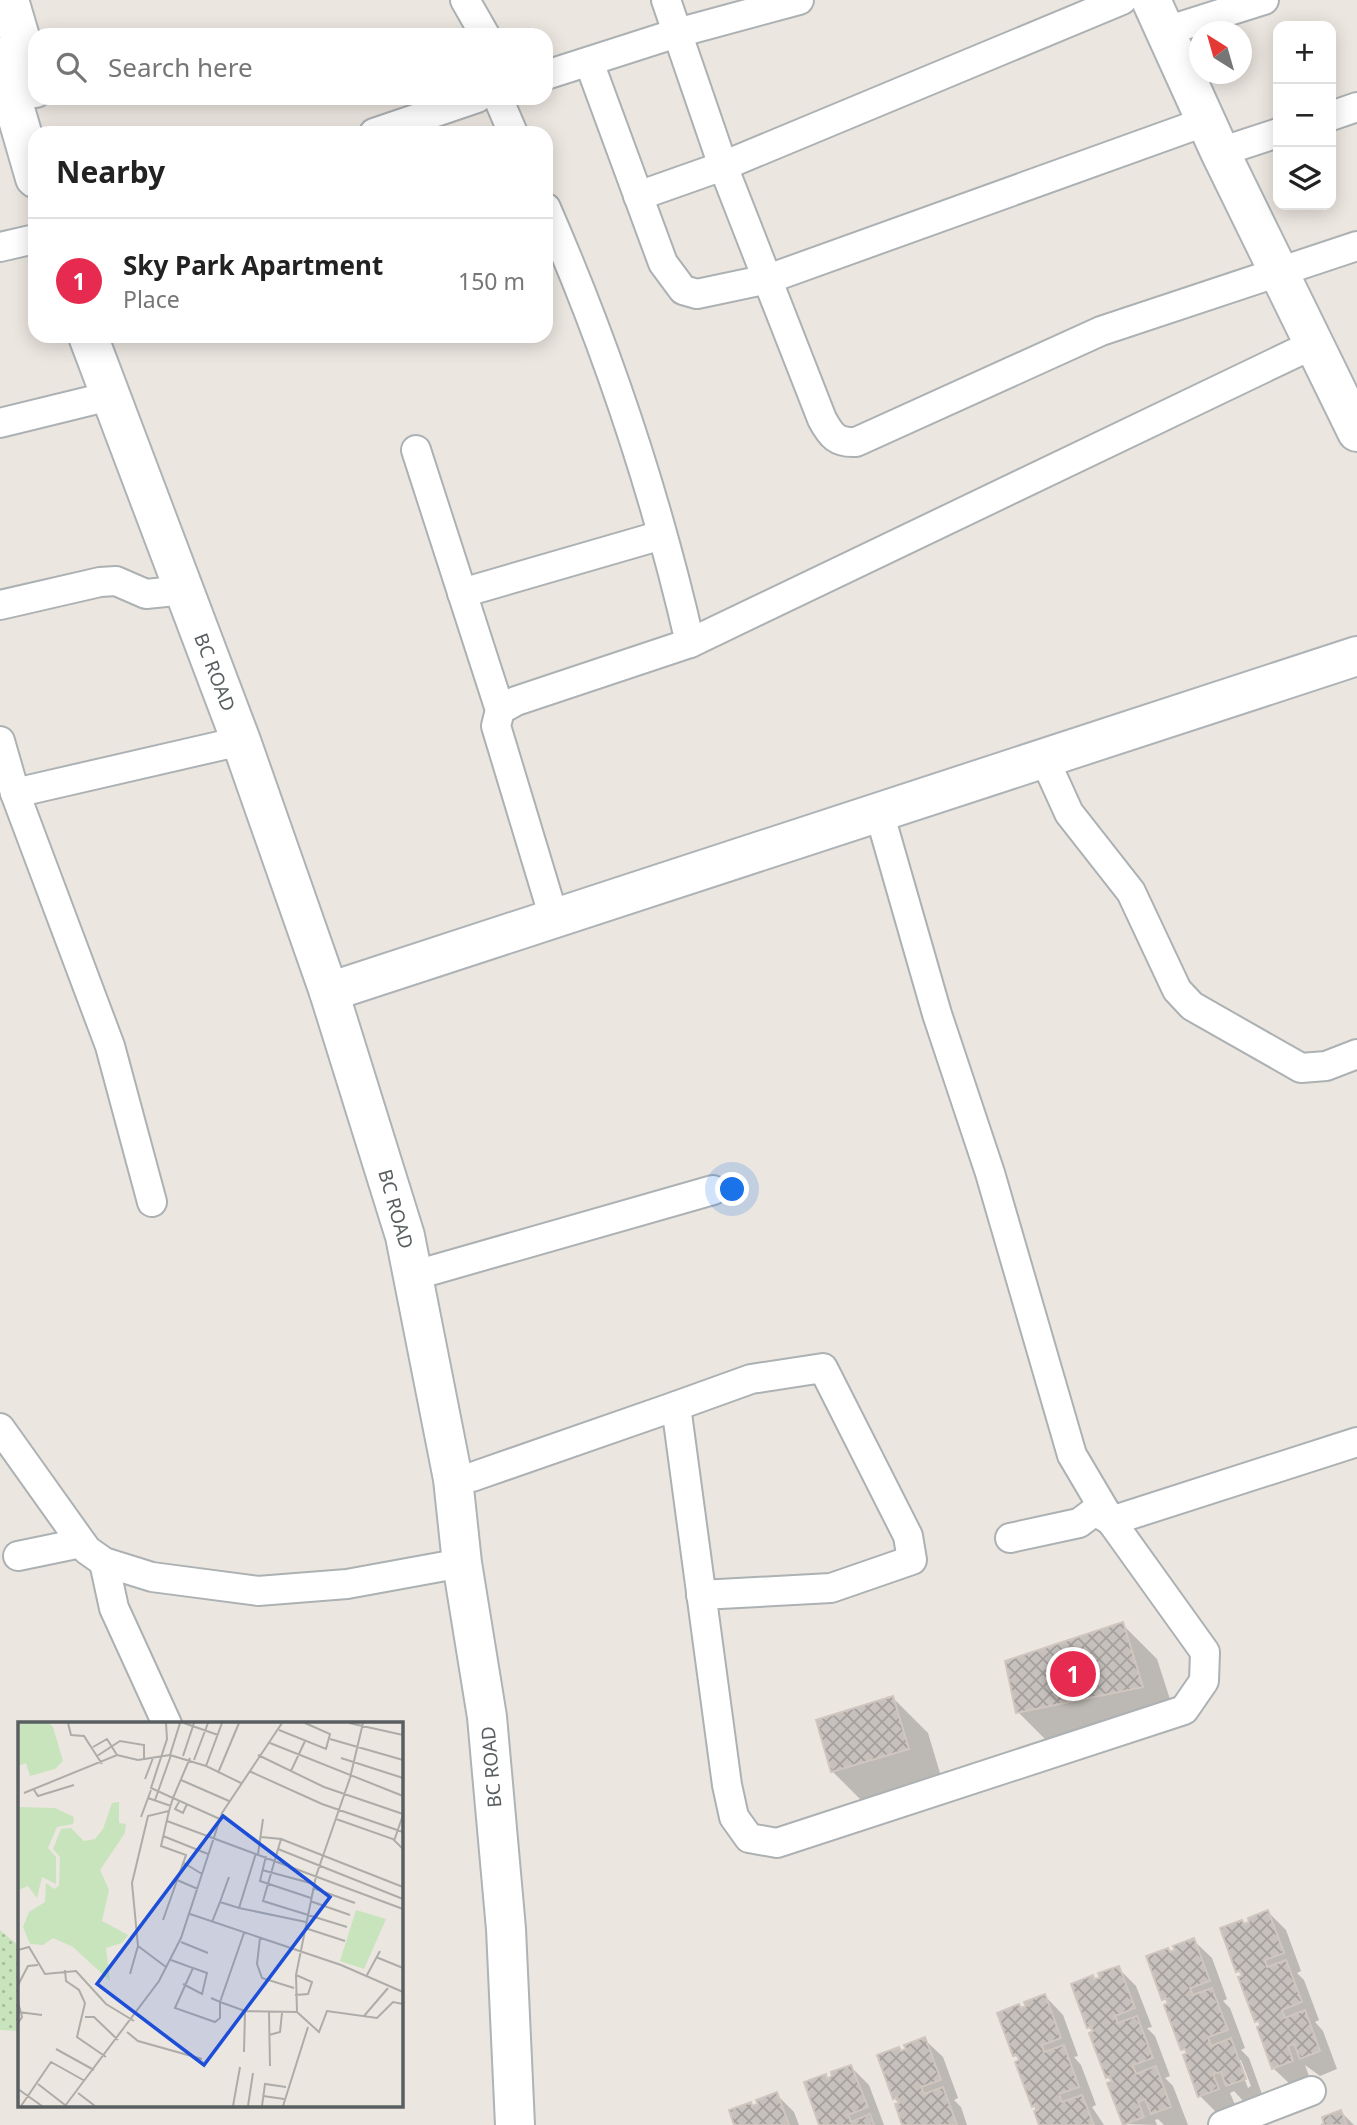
<!DOCTYPE html>
<meta charset="utf-8">
<style>
:root{--surface:#fff;--page:#f6f6f6;--text:#222;--muted:#767676;--line:#e0e0e0;--accent:#e72b50}
body{margin:0;font-family:"Noto Sans",sans-serif;background:var(--page);color:var(--text)}
.controls{position:absolute;right:21px;top:21px;display:grid;overflow:hidden;border-radius:14px;box-shadow:0 4px 18px #0003}
.controls button{width:63px;height:63px;display:grid;place-items:center;padding:0;border:0;border-bottom:2px solid var(--line);background:var(--surface);color:var(--text);font:35px sans-serif}
.compass{position:absolute;left:1189px;top:21px;width:63px;height:63px;border-radius:50%;background:var(--surface);box-shadow:0 4px 18px #0003;rotate:323deg}
.you{position:absolute;left:733px;top:1190px;width:24px;height:24px;margin:-18px;border:5px solid #fff;border-radius:50%;background:#1a73e8;box-shadow:0 0 0 10px #1a73e833}
.badge{display:grid;place-items:center;width:46px;height:46px;border-radius:50%;background:var(--accent);color:#fff;font-size:23px;font-weight:700}
.pin{position:absolute;translate:-50% -50%;border:4px solid #fff;box-shadow:0 2px 7px #0006}
.list{margin:0;padding:0;list-style:none}
h2{display:flex;justify-content:space-between;align-items:center;height:91px;margin:0;padding:0 28px;font-size:30px}
h2 small{font-size:23px;font-weight:400;color:var(--muted)}
.list li{display:grid;grid-template-columns:46px 1fr auto;gap:21px;align-items:center;box-sizing:border-box;height:126px;padding:0 28px;border-top:2px solid var(--line)}
.list b{display:block;font-size:26px;white-space:nowrap}
.list p{margin:0;font-size:23px;white-space:nowrap;color:var(--muted)}
.list em{font-size:23px;font-style:normal;color:var(--muted)}
.icon{flex:none;width:38px;height:38px;fill:none;stroke:currentColor;stroke-width:2;stroke-linecap:round;stroke-linejoin:round}
.map{position:relative;flex:none;width:1357px;height:2125px;overflow:hidden}
.search{position:absolute;background:var(--surface);box-shadow:0 4px 18px #0003;left:28px;top:28px;width:525px;height:77px;display:flex;align-items:center;gap:18px;box-sizing:border-box;padding:0 24px;border-radius:21px;color:var(--muted);font-size:26px}
.panel{position:absolute;background:var(--surface);box-shadow:0 4px 18px #0003;left:28px;top:126px;width:525px;height:217px;border-radius:21px}
.map>svg:first-child{display:block}
.green{fill:url(#green-dots)}
.shadow{fill:#0003;fill-rule:evenodd}
.building{fill:url(#building-cross-hatch);stroke:#d0c6bf;stroke-width:2}
.lines{fill:none;stroke-linecap:round;stroke-linejoin:round}
.street-casing{stroke:#acb1b3;stroke-width:32}
.secondary-casing{stroke:#adb3b6;stroke-width:42}
.street{stroke:#fff;stroke-width:28}
.secondary{stroke:#fff;stroke-width:38}
.labels{text-anchor:middle;stroke-width:6;stroke-linejoin:round;paint-order:stroke}
.street-label{font-size:19px;fill:#595f61;stroke:#fff}
.inset-road{fill:none;stroke:#adaca9;stroke-width:2}
.view{fill:#1d4ed8;fill-opacity:0.15;stroke:#1d4ed8;stroke-width:3.5}
.inset-edge{fill:none;stroke:#595f61;stroke-width:3.5}
</style>
<div class="map">
<svg width="1357" height="2125" viewBox="0 0 1357 2125">
<defs>
<pattern id="green-dots" width="8" height="8" patternUnits="userSpaceOnUse" patternTransform="scale(1.75)"><rect width="8" height="8" fill="#c7e4bc"/><path d="M2 2h.1M6 6h.1" fill="none" stroke="#a5bc9c" stroke-width="1.8" stroke-linecap="round"/></pattern>
<pattern id="building-cross-hatch" width="8" height="8" patternUnits="userSpaceOnUse" patternTransform="scale(1.75)"><rect width="8" height="8" fill="#c7c1bd"/><path d="M0 0l8 8M0 8l8-8" fill="none" stroke="#a5a09d"/></pattern>
</defs>
<rect width="100%" height="100%" fill="#ece6e0"/>
<path class="green" d="M 0,1930 L 19,1946 L 19,2031 L 0,2030 Z"/>
<g class="shadow">
<path d="M 1122,1624 L 1157,1659 L 1177,1721 L 1053,1747 L 1018,1712 Z"/>
<path d="M 893,1698 L 928,1733 L 943,1783 L 867,1806 L 832,1771 Z"/>
<path d="M 1268,1912 L 1286,1930 L 1301,1971 L 1297,1973 L 1304,1980 L 1319,2020 L 1315,2022 L 1323,2031 L 1337,2069 L 1320,2076 L 1305,2065 L 1310,2079 L 1292,2086 L 1273,2068 L 1244,1977 L 1238,1971 L 1242,1922 L 1245,1925 Z"/>
<path d="M 1193,1940 L 1212,1958 L 1227,1999 L 1223,2001 L 1230,2008 L 1245,2048 L 1241,2050 L 1249,2058 L 1263,2097 L 1246,2104 L 1234,2091 L 1230,2093 L 1236,2107 L 1218,2114 L 1200,2096 L 1170,2004 L 1164,1999 L 1171,1953 ZM 1237,2060 L 1241,2060 L 1251,2086 L 1248,2088 Z"/>
<path d="M 1118,1968 L 1136,1986 L 1152,2027 L 1147,2028 L 1155,2036 L 1170,2076 L 1165,2078 L 1173,2086 L 1188,2125 L 1164,2125 L 1158,2119 L 1155,2120 L 1157,2125 L 1124,2124 L 1113,2082 L 1107,2077 L 1094,2032 L 1088,2027 L 1092,1977 L 1096,1981 Z"/>
<path d="M 1045,1996 L 1063,2015 L 1078,2056 L 1074,2057 L 1081,2065 L 1096,2105 L 1092,2107 L 1104,2125 L 1040,2125 L 1021,2061 L 1015,2055 L 1022,2010 Z"/>
<path d="M 924,2039 L 943,2057 L 958,2098 L 954,2100 L 961,2107 L 967,2125 L 904,2125 L 900,2104 L 894,2098 L 902,2052 Z"/>
<path d="M 851,2067 L 869,2085 L 884,2125 L 821,2125 L 825,2076 L 829,2080 Z"/>
<path d="M 776,2094 L 794,2112 L 799,2125 L 736,2125 L 750,2104 L 754,2107 Z"/>
<path d="M 1341,2112 L 1354,2125 L 1326,2125 Z"/>
</g>
<g class="building">
<path d="M 1123,1622 L 1143,1687 L 1016,1713 L 1005,1661 Z"/>
<path d="M 893,1696 L 909,1749 L 831,1772 L 816,1720 Z"/>
<path d="M 1268,1910 L 1284,1953 L 1265,1960 L 1267,1967 L 1286,1960 L 1302,2002 L 1282,2010 L 1285,2018 L 1305,2010 L 1320,2051 L 1300,2059 L 1294,2044 L 1288,2046 L 1293,2061 L 1272,2069 L 1257,2027 L 1261,2025 L 1259,2020 L 1255,2022 L 1238,1977 L 1242,1976 L 1240,1970 L 1236,1972 L 1220,1928 L 1242,1920 L 1244,1924 L 1249,1922 L 1248,1918 Z"/>
<path d="M 1194,1938 L 1210,1981 L 1190,1988 L 1193,1995 L 1212,1988 L 1228,2030 L 1208,2037 L 1211,2046 L 1231,2038 L 1246,2079 L 1226,2086 L 1221,2072 L 1213,2074 L 1219,2089 L 1198,2097 L 1183,2055 L 1187,2053 L 1185,2049 L 1181,2050 L 1164,2005 L 1168,2003 L 1166,1998 L 1162,2000 L 1146,1956 L 1168,1948 L 1170,1952 L 1175,1950 L 1173,1946 Z"/>
<path d="M 1119,1966 L 1135,2008 L 1115,2016 L 1118,2023 L 1137,2016 L 1153,2058 L 1133,2065 L 1136,2074 L 1156,2066 L 1171,2107 L 1151,2114 L 1145,2099 L 1138,2102 L 1144,2117 L 1123,2125 L 1107,2083 L 1112,2081 L 1110,2076 L 1106,2078 L 1089,2033 L 1093,2031 L 1091,2026 L 1087,2028 L 1071,1984 L 1093,1975 L 1094,1979 L 1100,1978 L 1098,1973 Z"/>
<path d="M 1045,1994 L 1061,2038 L 1042,2045 L 1044,2052 L 1064,2045 L 1079,2087 L 1059,2094 L 1062,2102 L 1082,2095 L 1094,2125 L 1039,2125 L 1034,2111 L 1038,2110 L 1036,2105 L 1032,2107 L 1015,2062 L 1019,2060 L 1017,2055 L 1013,2056 L 997,2013 L 1019,2004 L 1021,2008 L 1026,2006 L 1024,2002 Z"/>
<path d="M 925,2037 L 941,2080 L 921,2087 L 924,2094 L 943,2087 L 957,2125 L 902,2125 L 895,2104 L 899,2103 L 897,2097 L 893,2099 L 877,2055 L 899,2047 L 901,2051 L 906,2049 L 904,2045 Z"/>
<path d="M 851,2065 L 868,2107 L 848,2115 L 851,2122 L 870,2114 L 874,2125 L 819,2125 L 804,2082 L 826,2074 L 827,2079 L 832,2076 L 831,2072 Z"/>
<path d="M 777,2092 L 789,2125 L 734,2125 L 729,2110 L 751,2102 L 752,2106 L 758,2104 L 756,2100 Z"/>
<path d="M 1341,2110 L 1347,2125 L 1321,2125 L 1324,2124 L 1322,2117 Z"/>
</g>
<g class="lines">
<defs>
<g id="street">
<path d="M 465,0 L 485,35"/>
<path d="M 666,0 L 723,166 L 822,419 C 831,436 837,443 856,442 L 1101,331 L 1357,246"/>
<path d="M 1166,31 L 1264,0"/>
<path d="M 589,62 L 663,263 L 683,290 L 697,294 L 768,279 L 1207,121"/>
<path d="M 546,75 L 677,33 L 799,0"/>
<path d="M 498,98 L 513,133"/>
<path d="M 1331,116 L 1357,107"/>
<path d="M 374,133 L 477,98"/>
<path d="M 1220,152 L 1278,133"/>
<path d="M 638,196 L 723,166 L 1122,0"/>
<path d="M 546,208 C 607,348 656,494 690,643 L 516,701 L 500,710 L 496,726 L 554,918"/>
<path d="M 0,247 L 35,239"/>
<path d="M 0,423 L 110,396"/>
<path d="M 416,450 L 500,710"/>
<path d="M 462,593 L 662,535"/>
<path d="M 0,605 L 100,582 L 116,581 L 146,594 L 185,590"/>
<path d="M 690,643 L 1314,344"/>
<path d="M 0,741 L 15,793 L 110,1046 L 152,1202"/>
<path d="M 1044,758 L 1069,813 L 1131,892 L 1177,990 L 1192,1006 L 1301,1068 L 1326,1066 L 1357,1054"/>
<path d="M 15,793 L 241,741"/>
<path d="M 879,812 L 937,1014 L 990,1173 L 1072,1455 L 1111,1521"/>
<path d="M 433,1270 L 713,1190"/>
<path d="M 676,1406 L 751,1379 L 823,1368 L 908,1536 L 912,1560 L 831,1588 L 701,1595"/>
<path d="M 0,1428 L 87,1550 L 104,1562 L 152,1577 L 258,1591 L 347,1584 L 462,1563"/>
<path d="M 472,1477 L 676,1406 L 727,1785 L 734,1817 L 749,1838 L 777,1843 L 1184,1710 L 1204,1681 L 1205,1652 L 1111,1521 L 1357,1442"/>
<path d="M 1010,1538 L 1079,1523 L 1095,1511 L 1111,1521"/>
<path d="M 18,1556 L 81,1543"/>
<path d="M 104,1562 L 114,1608 L 167,1724"/>
<path d="M 1223,2125 L 1311,2091"/>
</g>
<g id="secondary">
<path d="M 9,0 L 35,88"/>
<path d="M 1151,0 L 1220,152 L 1357,432"/>
<path d="M 0,57 L 35,178"/>
<path d="M 88,336 L 241,741 L 329,992 L 405,1236 L 453,1479 L 462,1563 L 487,1717 L 506,1929 L 515,2125"/>
<path d="M 329,992 L 1357,656"/>
</g>
</defs>
<use href="#street" class="street-casing"/>
<use href="#secondary" class="secondary-casing"/>
<use href="#street" class="street"/>
<use href="#secondary" class="secondary"/>
</g>
<g class="labels">
<g class="street-label">
<text transform="translate(215 672) rotate(69)" y="7">BC ROAD</text>
<text transform="translate(396 1209) rotate(74)" y="7">BC ROAD</text>
<text transform="translate(491 1767) rotate(-95)" y="7">BC ROAD</text>
</g>
</g>
<g transform="translate(18 1722)">
<rect width="385" height="385" fill="#ece6e0"/>
<path d="M 0,1 L 31,1 L 35,5 L 45,39 L 37,47 L 12,54 L 8,41 L 0,44 ZM 101,80 L 101,101 L 108,102 L 107,111 L 82,148 L 91,168 L 84,199 L 110,213 L 104,221 L 88,226 L 92,259 L 55,225 L 35,216 L 25,223 L 12,222 L 5,205 L 11,190 L 27,180 L 28,161 L 36,167 L 41,164 L 42,135 L 35,127 L 43,107 L 53,106 L 66,119 L 77,117 L 85,107 L 94,81 ZM 0,85 L 37,86 L 56,95 L 55,102 L 39,105 L 30,126 L 38,135 L 38,162 L 24,155 L 19,176 L 10,164 L 0,168 Z" fill="#c7e4bc"/>
<path d="M 338,188 L 368,197 L 346,247 L 322,239 Z" fill="#c7e4bc"/>
<path class="inset-road" d="M 50,1 L 53,13 L 66,14 L 84,42M 148,1 L 149,17 L 133,66 L 155,76 L 151,89 L 130,94 L 114,161 L 120,224 L 148,245M 162,1 L 152,33 L 188,44M 166,1 L 200,13M 204,1 L 188,44 L 223,61M 331,1 L 385,13M 345,1 L 332,56 L 298,154 L 278,253 L 279,290 L 301,310 L 309,289 L 359,296 L 375,280 L 385,282M 261,8 L 308,27 L 312,12 L 287,1M 312,17 L 385,38M 252,21 L 385,74M 75,25 L 89,17 L 99,33M 240,33 L 306,65 L 385,92M 79,34 L 102,19 L 126,23 L 126,38M 165,34 L 176,1M 172,36 L 155,76 L 204,98M 323,36 L 385,56M 176,38 L 190,1M 231,49 L 304,82 L 385,110M 273,49 L 287,19M 200,51 L 221,1M 127,57 L 135,36M 163,58 L 211,79M 16,68 L 20,74 L 56,63M 6,71 L 99,33 L 120,38 L 152,33M 130,76 L 153,84M 137,78 L 153,33M 161,80 L 157,87 L 165,91 L 169,82M 123,95 L 133,68M 318,97 L 375,117 L 385,127M 149,99 L 385,187M 145,114 L 190,132M 243,115 L 263,117 L 245,179 L 329,205M 263,117 L 385,165M 376,119 L 385,93M 260,127 L 385,177M 240,132 L 245,97M 248,134 L 242,159 L 293,176M 166,141 L 184,152M 244,148 L 296,162M 159,158 L 180,167M 295,166 L 337,181M 292,179 L 332,193M 202,180 L 211,155M 221,186 L 288,200M 172,192 L 323,243 L 385,270M 145,198 L 168,133 L 143,124 L 151,89M 194,200 L 202,180 L 221,186 L 238,131M 287,206 L 327,219M 242,216 L 239,242 L 244,256 L 276,266M 163,220 L 190,231M 0,228 L 11,225 L 27,252 L 58,249 L 88,282 L 116,299M 358,235 L 385,246M 153,238 L 175,246 L 157,286 L 197,300 L 202,296 L 202,280 L 227,289 L 279,290M 47,248 L 48,259 L 61,268 L 67,281 L 59,315 L 88,335M 112,252 L 120,224M 349,253 L 362,229M 165,262 L 184,272 L 189,251 L 175,246M 0,263 L 10,244 L 20,243M 277,273 L 290,272 L 294,260 L 278,253M 193,276 L 202,280 L 226,211M 0,280 L 4,295 L 0,301M 0,290 L 24,293M 251,290 L 252,344M 346,294 L 370,266M 67,295 L 76,295 L 100,318M 109,310 L 120,319 L 184,337M 251,313 L 262,310 L 264,291M 38,327 L 76,348M 226,330 L 227,289M 20,362 L 47,383M 0,367 L 24,384M 60,371 L 77,384M 245,374 L 266,377M 3,384 L 33,340 L 67,359M 47,384 L 141,259 L 163,216 L 204,91 L 264,1M 215,384 L 222,345M 230,384 L 235,351M 244,384 L 247,362 L 268,365M 265,384 L 290,305"/>
<path class="view" d="M 205,94 L 312,175 L 186,343 L 79,262 Z"/>
<rect width="385" height="385" class="inset-edge"/>
</g>
</svg>
<div class="controls">
<button>+</button>
<button>−</button>
<button><svg class="icon" aria-label="layers" viewBox="0 0 24 24"><path d="M12 4l9 5-9 5-9-5zM3 14l9 5 9-5"/></svg></button>
</div>
<svg class="compass" viewBox="-18 -18 36 36"><path d="M0-13l5 13h-10z" fill="#e53935"/><path d="M0 13l5-13h-10z" fill="#767676"/></svg>
<div class="you"></div>
<div class="pin badge" style="left:1073px;top:1674px">1</div>
<div class="search"><svg class="icon" aria-label="search" viewBox="0 0 24 24"><circle cx="10" cy="10" r="6"/><path d="M15 15l6 6"/></svg>Search here</div>
<section class="panel">
<h2>Nearby<small></small></h2>
<ul class="list">
<li><span class="badge">1</span><div><b>Sky Park Apartment</b><p>Place</p></div><em>150 m</em></li>
</ul>
</section>
</div>
